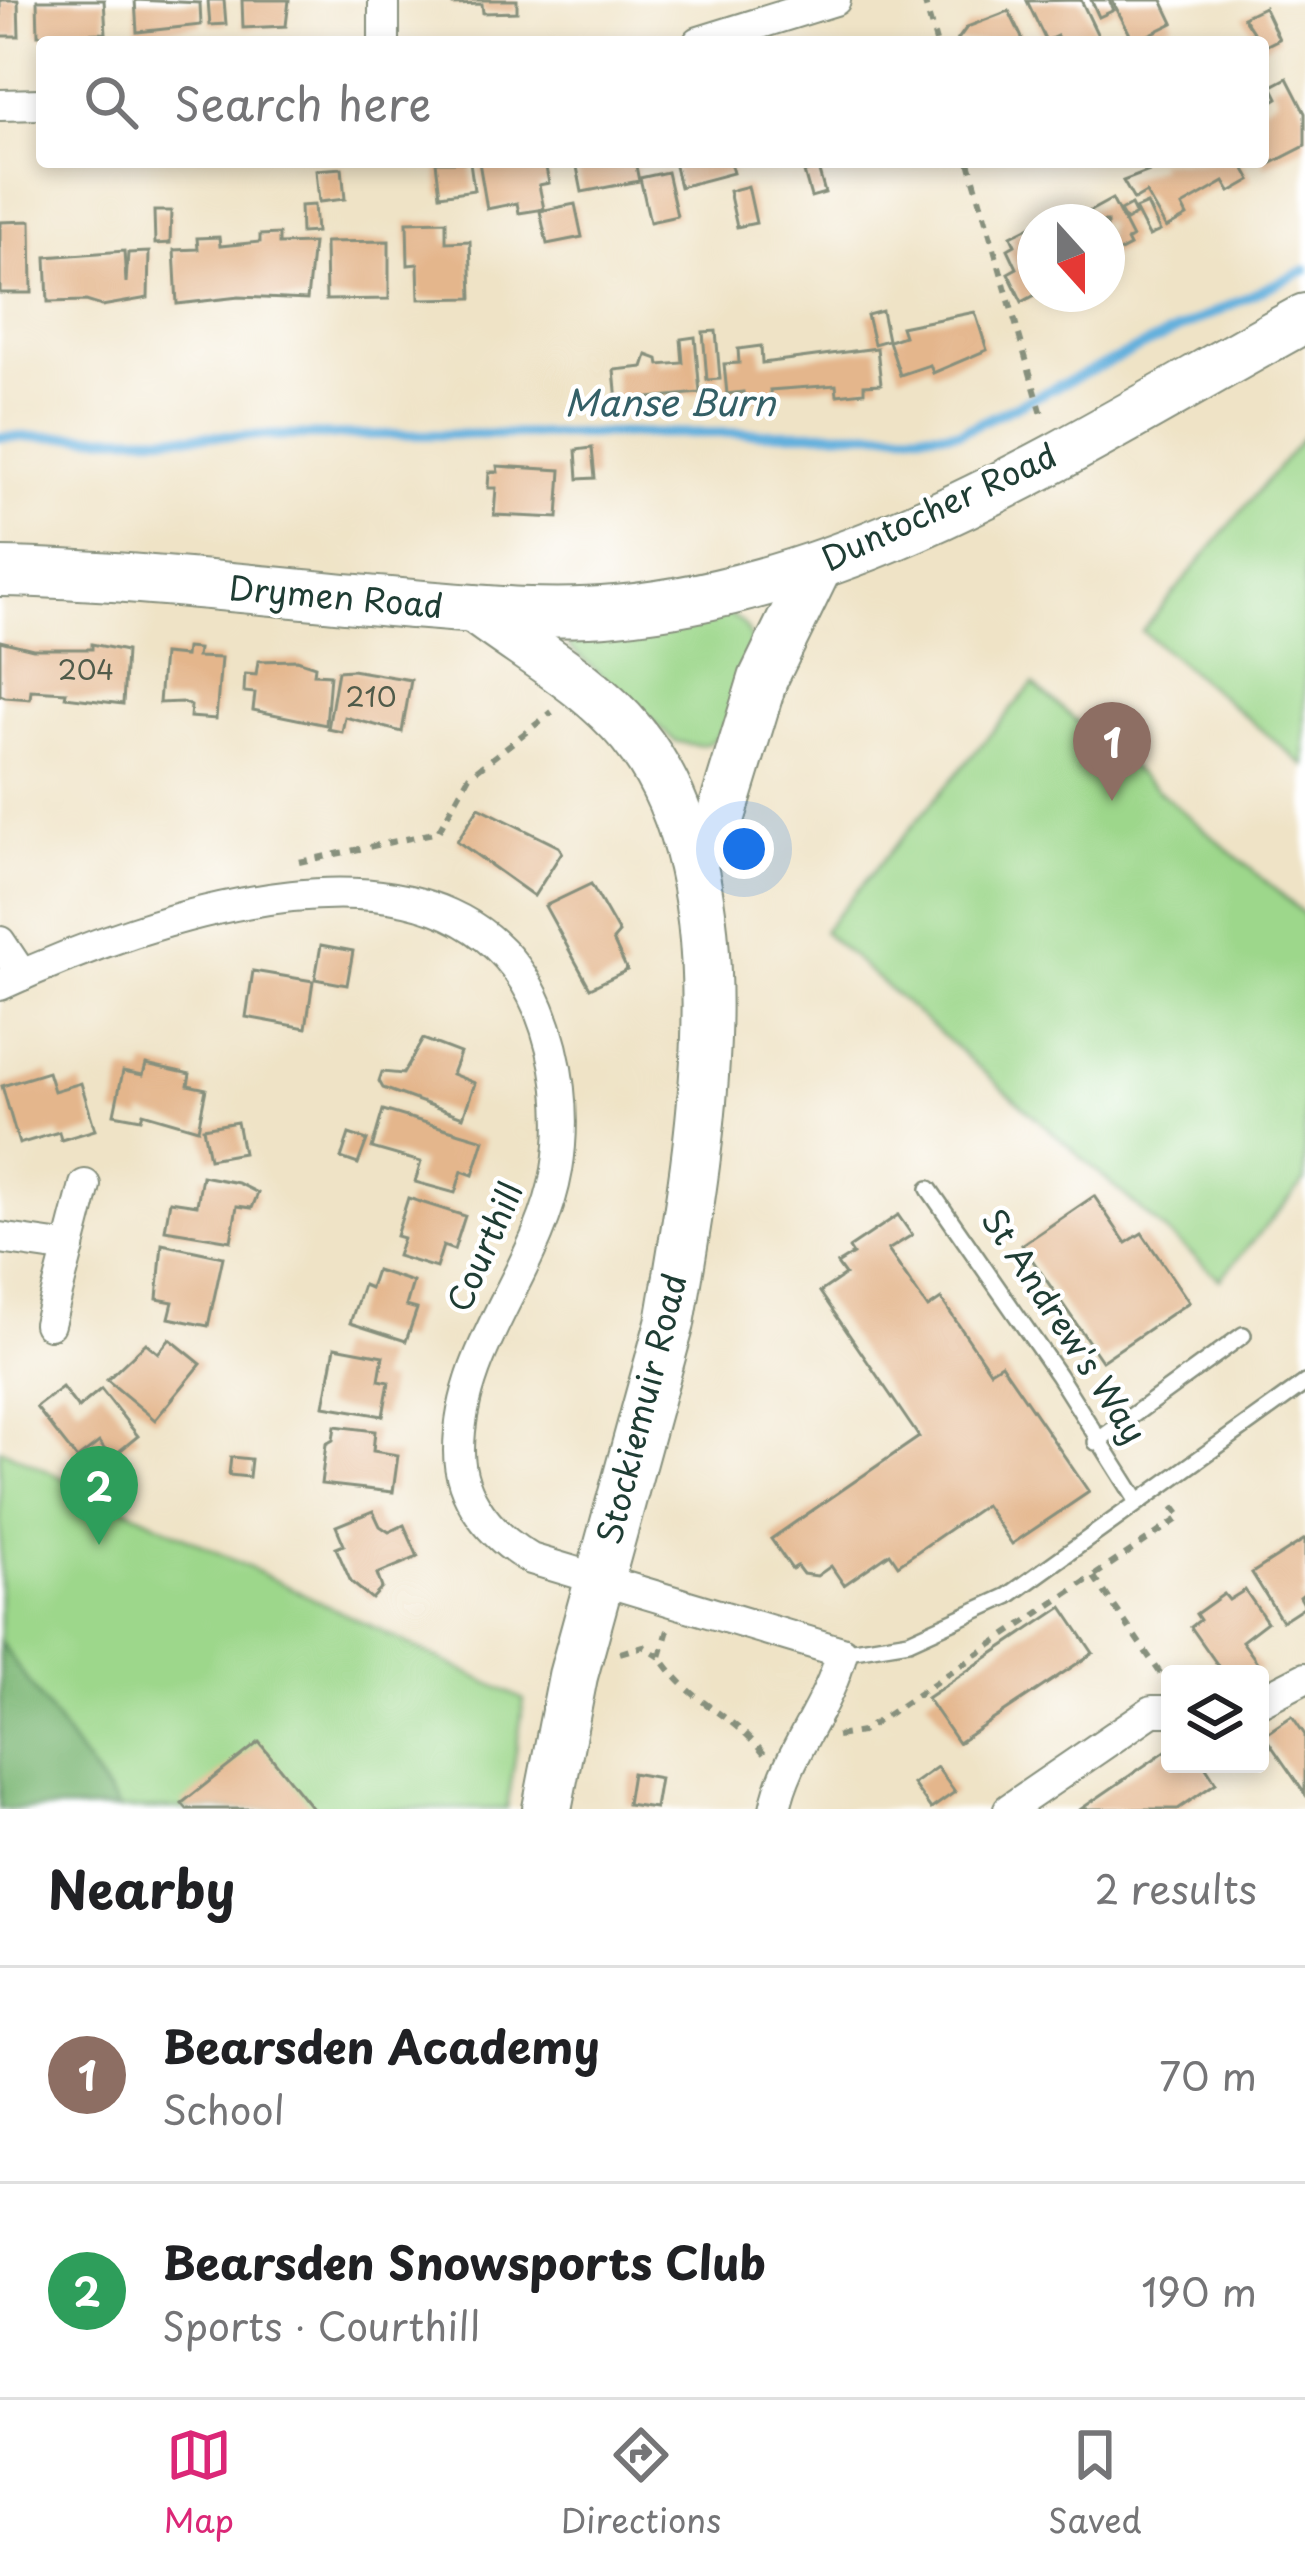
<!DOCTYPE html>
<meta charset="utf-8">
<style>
:root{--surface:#fff;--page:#f2f2f2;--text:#202124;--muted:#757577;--line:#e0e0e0;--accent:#db2777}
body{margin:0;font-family:"Playpen Sans",sans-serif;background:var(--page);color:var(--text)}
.controls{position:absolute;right:36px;bottom:36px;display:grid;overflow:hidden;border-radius:12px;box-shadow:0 6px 18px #0003}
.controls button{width:108px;height:108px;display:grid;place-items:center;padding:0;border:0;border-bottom:3px solid var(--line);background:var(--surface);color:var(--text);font:60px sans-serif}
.compass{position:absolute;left:1017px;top:204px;width:108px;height:108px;border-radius:50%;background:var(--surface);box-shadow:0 6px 18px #0003;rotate:159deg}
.you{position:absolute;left:744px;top:849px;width:42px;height:42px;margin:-30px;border:9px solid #fff;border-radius:50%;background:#1a73e8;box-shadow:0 0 0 18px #1a73e833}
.badge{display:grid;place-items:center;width:78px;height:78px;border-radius:50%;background:var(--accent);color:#fff;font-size:39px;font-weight:700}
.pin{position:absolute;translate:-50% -99px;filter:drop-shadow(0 3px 6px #0008)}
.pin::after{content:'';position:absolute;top:63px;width:42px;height:36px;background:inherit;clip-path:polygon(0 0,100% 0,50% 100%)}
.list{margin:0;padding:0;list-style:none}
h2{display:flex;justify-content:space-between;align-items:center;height:156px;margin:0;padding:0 48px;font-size:51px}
h2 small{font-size:39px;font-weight:400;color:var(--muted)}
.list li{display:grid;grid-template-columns:78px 1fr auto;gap:36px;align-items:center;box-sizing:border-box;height:216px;padding:0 48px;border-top:3px solid var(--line)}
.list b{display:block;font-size:45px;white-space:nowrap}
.list p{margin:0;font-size:39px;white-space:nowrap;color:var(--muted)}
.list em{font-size:39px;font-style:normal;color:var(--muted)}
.icon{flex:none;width:66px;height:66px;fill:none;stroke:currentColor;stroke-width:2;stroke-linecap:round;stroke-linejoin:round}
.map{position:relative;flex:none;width:1305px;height:1809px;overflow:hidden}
.search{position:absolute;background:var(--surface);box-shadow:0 6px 18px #0003;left:36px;right:36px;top:36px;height:132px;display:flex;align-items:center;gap:30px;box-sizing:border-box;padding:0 42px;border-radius:12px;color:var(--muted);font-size:45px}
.sheet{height:588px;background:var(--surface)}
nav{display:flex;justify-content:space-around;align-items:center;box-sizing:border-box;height:168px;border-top:3px solid var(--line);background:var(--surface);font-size:33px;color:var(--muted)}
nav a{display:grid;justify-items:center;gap:6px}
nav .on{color:var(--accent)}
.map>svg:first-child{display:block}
.green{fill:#9dd78b;stroke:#5e8a60;stroke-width:3}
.forest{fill:#7eb877;stroke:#4e7a56;stroke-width:3}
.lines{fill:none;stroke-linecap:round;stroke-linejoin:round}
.stream{stroke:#64b0dd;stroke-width:10}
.building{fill:#e4b68c}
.lane-casing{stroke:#87907d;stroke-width:20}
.street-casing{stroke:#87907d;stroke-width:34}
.primary-casing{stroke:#87907d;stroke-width:52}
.path{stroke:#87907d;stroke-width:6;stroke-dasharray:9 9;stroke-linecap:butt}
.lane{stroke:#fff;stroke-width:15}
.street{stroke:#fff;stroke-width:30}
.primary{stroke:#fff;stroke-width:48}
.labels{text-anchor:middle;stroke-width:9;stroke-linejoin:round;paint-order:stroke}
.number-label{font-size:27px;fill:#505b4a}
.street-label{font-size:33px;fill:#1f3d34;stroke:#fff}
.water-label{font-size:36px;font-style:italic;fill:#346067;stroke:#fff}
</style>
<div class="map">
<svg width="1305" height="1809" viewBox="0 0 1305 1809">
<rect width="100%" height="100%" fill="#fff"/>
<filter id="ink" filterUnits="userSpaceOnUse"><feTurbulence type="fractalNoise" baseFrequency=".00833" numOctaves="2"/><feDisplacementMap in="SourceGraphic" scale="24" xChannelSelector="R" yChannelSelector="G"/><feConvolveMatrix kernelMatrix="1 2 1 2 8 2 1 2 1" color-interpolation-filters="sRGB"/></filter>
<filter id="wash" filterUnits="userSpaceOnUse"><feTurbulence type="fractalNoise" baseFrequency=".004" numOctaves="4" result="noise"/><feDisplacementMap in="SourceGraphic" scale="48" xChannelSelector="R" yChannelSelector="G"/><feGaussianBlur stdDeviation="2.7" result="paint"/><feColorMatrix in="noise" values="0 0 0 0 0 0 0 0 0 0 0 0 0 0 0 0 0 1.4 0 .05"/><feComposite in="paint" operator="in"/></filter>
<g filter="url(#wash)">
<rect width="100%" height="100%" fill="#efe3c6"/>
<g class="green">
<path d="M 1305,435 L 1305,766 L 1142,631 Z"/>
<path d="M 727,613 C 740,620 749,627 751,642 C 753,659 728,733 713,741 C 701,748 688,744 675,741 L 569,647 L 575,633 Z"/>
<path d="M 1033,684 L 1305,915 L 1305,1181 L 1220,1279 L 823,931 Z"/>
<path d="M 0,1448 L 524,1700 L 507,1809 L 119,1809 L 0,1642 Z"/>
</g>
<path class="forest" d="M 0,1642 L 119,1809 L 0,1809 Z"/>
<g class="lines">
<path class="stream" d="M 0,437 L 960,432 L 1305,270"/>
</g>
<g id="blocks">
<g class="building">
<path d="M 0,0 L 18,0 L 19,36 L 0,36 Z"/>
<path d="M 37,0 L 104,0 L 106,33 L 38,35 Z"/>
<path d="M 135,0 L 200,3 L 201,25 L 137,32 Z"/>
<path d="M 208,0 L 224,0 L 226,24 L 210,25 Z"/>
<path d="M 242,0 L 289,0 L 286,26 L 243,28 Z"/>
<path d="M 452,0 L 517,0 L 517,12 L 483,13 L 482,4 L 453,5 Z"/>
<path d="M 1081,0 L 1101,42 L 1060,42 L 1057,36 L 1046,41 L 1027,1 Z"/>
<path d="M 1091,0 L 1109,0 L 1114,10 L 1099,17 Z"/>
<path d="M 1112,0 L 1162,0 L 1173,23 L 1134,42 Z"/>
<path d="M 1264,7 L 1279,39 L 1263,47 L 1243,17 Z"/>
<path d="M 1009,11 L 1024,42 L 956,42 L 967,27 Z"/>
<path d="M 1287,78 L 1305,113 L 1305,146 L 1264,167 L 1263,107 L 1278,98 L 1272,86 Z"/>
<path d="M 436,162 L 470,162 L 474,190 L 440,195 Z"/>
<path d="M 479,162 L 545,163 L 549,183 L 539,185 L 544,209 L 519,213 L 517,203 L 487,209 Z"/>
<path d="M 576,162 L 647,162 L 648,164 L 636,166 L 639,181 L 582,192 Z"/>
<path d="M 674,162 L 730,162 L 733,173 L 680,187 Z"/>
<path d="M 1157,162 L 1241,162 L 1251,180 L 1230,192 L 1224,182 L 1182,206 L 1187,216 L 1166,228 L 1146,193 L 1134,200 L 1123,181 L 1160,167 Z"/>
<path d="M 342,168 L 345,199 L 319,202 L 316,170 Z"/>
<path d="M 818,168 L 825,193 L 811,197 L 804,172 Z"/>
<path d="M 667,172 L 677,216 L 650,222 L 640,178 Z"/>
<path d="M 748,186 L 756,223 L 737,227 L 729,191 Z"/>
<path d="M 1112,199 L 1132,238 L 1127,240 L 1130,246 L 1113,255 L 1107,254 L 1107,222 L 1070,222 Z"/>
<path d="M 575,204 L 582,237 L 547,244 L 540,211 Z"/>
<path d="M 1147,204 L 1160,231 L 1149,236 L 1135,209 Z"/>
<path d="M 314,205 L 316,232 L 301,233 L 300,206 Z"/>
<path d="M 1131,205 L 1136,215 L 1126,221 L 1120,211 Z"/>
<path d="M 154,211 L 171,211 L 170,243 L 155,244 Z"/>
<path d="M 31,221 L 32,293 L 0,293 L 0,222 Z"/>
<path d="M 446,221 L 446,242 L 470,241 L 472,298 L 419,299 L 418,264 L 408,265 L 407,222 Z"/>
<path d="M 1035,224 L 1035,295 L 1022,302 L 1008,273 L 1017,268 L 1008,249 L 1015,245 L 1011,236 Z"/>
<path d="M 279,234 L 279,244 L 313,243 L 307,300 L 239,297 L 177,304 L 174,250 L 198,249 L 197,238 L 219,237 L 220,246 L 260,242 L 260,235 Z"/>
<path d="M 389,241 L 389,299 L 326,300 L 325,242 Z"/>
<path d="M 124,251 L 126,283 L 128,253 L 149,252 L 148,298 L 102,306 L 86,301 L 48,302 L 46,257 Z"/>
<path d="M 882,311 L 888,340 L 874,344 L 867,315 Z"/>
<path d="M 975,312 L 987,350 L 933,373 L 930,365 L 900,375 L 889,341 L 904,336 L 901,327 Z"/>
<path d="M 716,331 L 720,379 L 707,380 L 703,332 Z"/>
<path d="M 695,337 L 700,393 L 617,401 L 614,370 L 643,367 L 647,355 L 658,359 L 659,365 L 683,363 L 681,339 Z"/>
<path d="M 761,346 L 762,363 L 877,348 L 881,384 L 864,385 L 864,392 L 837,395 L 836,385 L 770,390 L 771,398 L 744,401 L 743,392 L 727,394 L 724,364 L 739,363 L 738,349 Z"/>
<path d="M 592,448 L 595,478 L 578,479 L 576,450 Z"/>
<path d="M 497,466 L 561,470 L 558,518 L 494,515 L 496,488 L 488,488 L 489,472 L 498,472 Z"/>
<path d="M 0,641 L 33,649 L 92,649 L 92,644 L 126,651 L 123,704 L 65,697 L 66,692 L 31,690 L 30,699 L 5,697 L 0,695 Z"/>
<path d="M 186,648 L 198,649 L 197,657 L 221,658 L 216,719 L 190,717 L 191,706 L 182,702 L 159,703 L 163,654 L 185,656 Z"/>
<path d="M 297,660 L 315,666 L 314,674 L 330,675 L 326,725 L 253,710 L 255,693 L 244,692 L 245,674 L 256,675 L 258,661 Z"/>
<path d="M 352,670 L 411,680 L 402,732 L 345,717 L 342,732 L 328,729 L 338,671 Z"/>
<path d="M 479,807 L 559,847 L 562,852 L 534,896 L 457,841 Z"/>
<path d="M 591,884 L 619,933 L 613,940 L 627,970 L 590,988 L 545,906 Z"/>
<path d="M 321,945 L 353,951 L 347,985 L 315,979 Z"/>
<path d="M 253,971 L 313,981 L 306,1028 L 246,1017 Z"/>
<path d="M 423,1039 L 460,1053 L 452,1074 L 475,1083 L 463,1117 L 383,1088 L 379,1081 L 382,1072 L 403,1074 Z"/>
<path d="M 146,1064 L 190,1074 L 188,1085 L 206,1089 L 198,1129 L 143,1113 L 141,1119 L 114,1114 L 123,1071 L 143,1075 Z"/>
<path d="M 48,1072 L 54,1091 L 81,1083 L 95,1130 L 61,1140 L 59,1132 L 19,1144 L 2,1086 Z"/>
<path d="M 383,1110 L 484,1140 L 473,1175 L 462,1171 L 455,1193 L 415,1182 L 421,1162 L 372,1148 Z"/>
<path d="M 237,1122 L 243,1153 L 209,1159 L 203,1128 Z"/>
<path d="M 349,1134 L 367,1140 L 358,1164 L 341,1158 Z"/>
<path d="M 202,1176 L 238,1183 L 258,1193 L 252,1208 L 237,1206 L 231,1241 L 165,1230 L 170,1201 L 197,1205 Z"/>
<path d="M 1094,1196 L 1126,1243 L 1142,1233 L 1189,1302 L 1102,1361 L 1022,1245 Z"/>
<path d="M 408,1198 L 465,1216 L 454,1250 L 443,1246 L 436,1268 L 397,1256 L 403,1238 L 396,1236 Z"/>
<path d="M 898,1215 L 912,1235 L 888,1250 L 928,1308 L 941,1299 L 990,1371 L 1001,1364 L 1089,1492 L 1012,1544 L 985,1505 L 898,1565 L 890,1553 L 844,1585 L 831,1566 L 817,1576 L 803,1574 L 797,1566 L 792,1569 L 771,1539 L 919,1437 L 820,1292 L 845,1275 L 837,1264 L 853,1254 L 849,1248 Z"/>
<path d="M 162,1244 L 223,1257 L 208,1326 L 169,1318 L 173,1302 L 157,1299 Z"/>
<path d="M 376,1270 L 413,1282 L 406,1306 L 417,1309 L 406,1341 L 350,1323 L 363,1285 L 370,1288 Z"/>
<path d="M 170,1339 L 201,1364 L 155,1420 L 107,1380 L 146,1343 L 158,1353 Z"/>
<path d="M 335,1347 L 383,1356 L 379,1380 L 389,1382 L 383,1416 L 324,1406 Z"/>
<path d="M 62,1387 L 78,1408 L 101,1389 L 138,1436 L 111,1458 L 99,1442 L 77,1459 L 36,1407 Z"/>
<path d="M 335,1426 L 375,1431 L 373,1451 L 398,1455 L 393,1492 L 321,1484 L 326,1444 L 333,1440 Z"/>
<path d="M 231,1457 L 251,1459 L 249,1477 L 229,1475 Z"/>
<path d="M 373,1511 L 380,1526 L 389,1532 L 404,1525 L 418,1557 L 377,1574 L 382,1588 L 372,1599 L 351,1582 L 336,1548 L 344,1545 L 336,1526 Z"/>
<path d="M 1305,1539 L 1305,1593 L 1300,1597 L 1305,1606 L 1282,1621 L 1252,1573 Z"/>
<path d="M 1245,1590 L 1267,1622 L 1242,1641 L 1262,1669 L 1224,1674 L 1191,1627 L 1200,1620 L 1196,1614 L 1224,1594 L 1229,1600 Z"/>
<path d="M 1062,1607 L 1093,1653 L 958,1743 L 927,1698 Z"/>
<path d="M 1292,1716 L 1305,1735 L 1305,1794 L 1264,1735 Z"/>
<path d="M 259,1742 L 313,1809 L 187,1809 L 182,1803 Z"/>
<path d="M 1170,1748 L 1170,1764 L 1204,1764 L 1216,1783 L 1178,1809 L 1081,1809 Z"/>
<path d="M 937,1767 L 955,1792 L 931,1809 L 913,1784 Z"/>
<path d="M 632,1773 L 660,1778 L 655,1808 L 627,1804 Z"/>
</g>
</g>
</g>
<g filter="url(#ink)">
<use href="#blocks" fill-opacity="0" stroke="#87907d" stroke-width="3"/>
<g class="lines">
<defs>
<g id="lane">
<path d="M 929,1189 L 1058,1375 L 1138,1502"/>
<path d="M 1096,1442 L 1243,1335"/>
<path d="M 842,1652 L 909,1641 L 1008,1596 L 1305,1383"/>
</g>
<g id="street">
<path d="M 384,42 L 384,0"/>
<path d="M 699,42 L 835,0"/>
<path d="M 0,105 L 42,104"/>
<path d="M 0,942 L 22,975"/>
<path d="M 0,985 C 143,919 455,806 539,1009 C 559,1059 566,1116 557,1170 C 540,1270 459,1346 459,1451 C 459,1498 492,1537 531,1559 L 842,1652 C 828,1709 786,1753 775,1809"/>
<path d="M 0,1238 L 69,1248"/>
<path d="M 49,1324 L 85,1185"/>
<path d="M 1260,1701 L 1305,1678"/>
<path d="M 1009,1809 L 1152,1711 L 1170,1711"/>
</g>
<g id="primary">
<path d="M 0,572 C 130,574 260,591 389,602 C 464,608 542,617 616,610 C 867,587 1089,436 1305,318"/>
<path d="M 474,609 C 528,650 589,682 632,734 C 751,879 699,1153 670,1323 L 573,1676 L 547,1809"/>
<path d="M 693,859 L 719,823 L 763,679 L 818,566"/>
</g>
</defs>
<use href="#lane" class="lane-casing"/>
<use href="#street" class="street-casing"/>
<use href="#primary" class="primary-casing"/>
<g class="path">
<path d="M 924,0 L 936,42"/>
<path d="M 969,162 L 1043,418"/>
<path d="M 299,862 L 438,832 L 469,776 L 552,712"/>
<path d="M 1094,1577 L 1165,1680"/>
<path d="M 668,1630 L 660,1657 C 694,1707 728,1710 764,1754"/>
<path d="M 620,1653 L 643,1646 L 660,1657"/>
<path d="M 837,1736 L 862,1732 L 1181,1517 L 1172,1505"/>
</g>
<use href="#lane" class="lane"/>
<use href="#street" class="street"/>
<use href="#primary" class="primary"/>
</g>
</g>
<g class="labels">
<g class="number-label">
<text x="86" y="680">204</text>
<text x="371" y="707">210</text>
</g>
<g class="street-label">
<text transform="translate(939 507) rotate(-25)" y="12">Duntocher Road</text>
<text transform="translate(336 597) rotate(5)" y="12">Drymen Road</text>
<text transform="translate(485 1247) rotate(-66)" y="12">Courthill</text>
<text transform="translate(1064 1326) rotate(57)" y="12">St Andrew's Way</text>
<text transform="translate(642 1409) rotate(-76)" y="12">Stockiemuir Road</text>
</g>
<g class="water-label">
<text x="670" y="416">Manse Burn</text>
</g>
</g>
</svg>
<div class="controls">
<button><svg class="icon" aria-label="layers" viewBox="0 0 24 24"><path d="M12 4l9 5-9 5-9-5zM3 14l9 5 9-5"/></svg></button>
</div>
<svg class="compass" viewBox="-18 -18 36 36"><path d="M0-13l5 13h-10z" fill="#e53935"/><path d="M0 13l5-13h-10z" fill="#757577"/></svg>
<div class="you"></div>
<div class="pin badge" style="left:1112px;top:801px;background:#8d6e63">1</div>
<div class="pin badge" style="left:99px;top:1545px;background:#2e9e5b">2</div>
<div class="search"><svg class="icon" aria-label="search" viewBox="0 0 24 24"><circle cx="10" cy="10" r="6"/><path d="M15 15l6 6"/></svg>Search here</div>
</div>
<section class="sheet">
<h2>Nearby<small>2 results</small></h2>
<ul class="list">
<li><span class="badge" style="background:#8d6e63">1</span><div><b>Bearsden Academy</b><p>School</p></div><em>70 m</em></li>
<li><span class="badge" style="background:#2e9e5b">2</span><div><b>Bearsden Snowsports Club</b><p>Sports · Courthill</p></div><em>190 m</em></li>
</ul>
</section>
<nav>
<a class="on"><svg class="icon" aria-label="map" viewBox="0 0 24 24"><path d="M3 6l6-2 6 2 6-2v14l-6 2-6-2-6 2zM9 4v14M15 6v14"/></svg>Map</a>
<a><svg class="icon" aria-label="directions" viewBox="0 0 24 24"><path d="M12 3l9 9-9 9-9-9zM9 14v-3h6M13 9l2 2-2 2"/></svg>Directions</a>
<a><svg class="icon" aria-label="saved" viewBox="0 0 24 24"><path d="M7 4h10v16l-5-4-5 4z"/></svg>Saved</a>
</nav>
